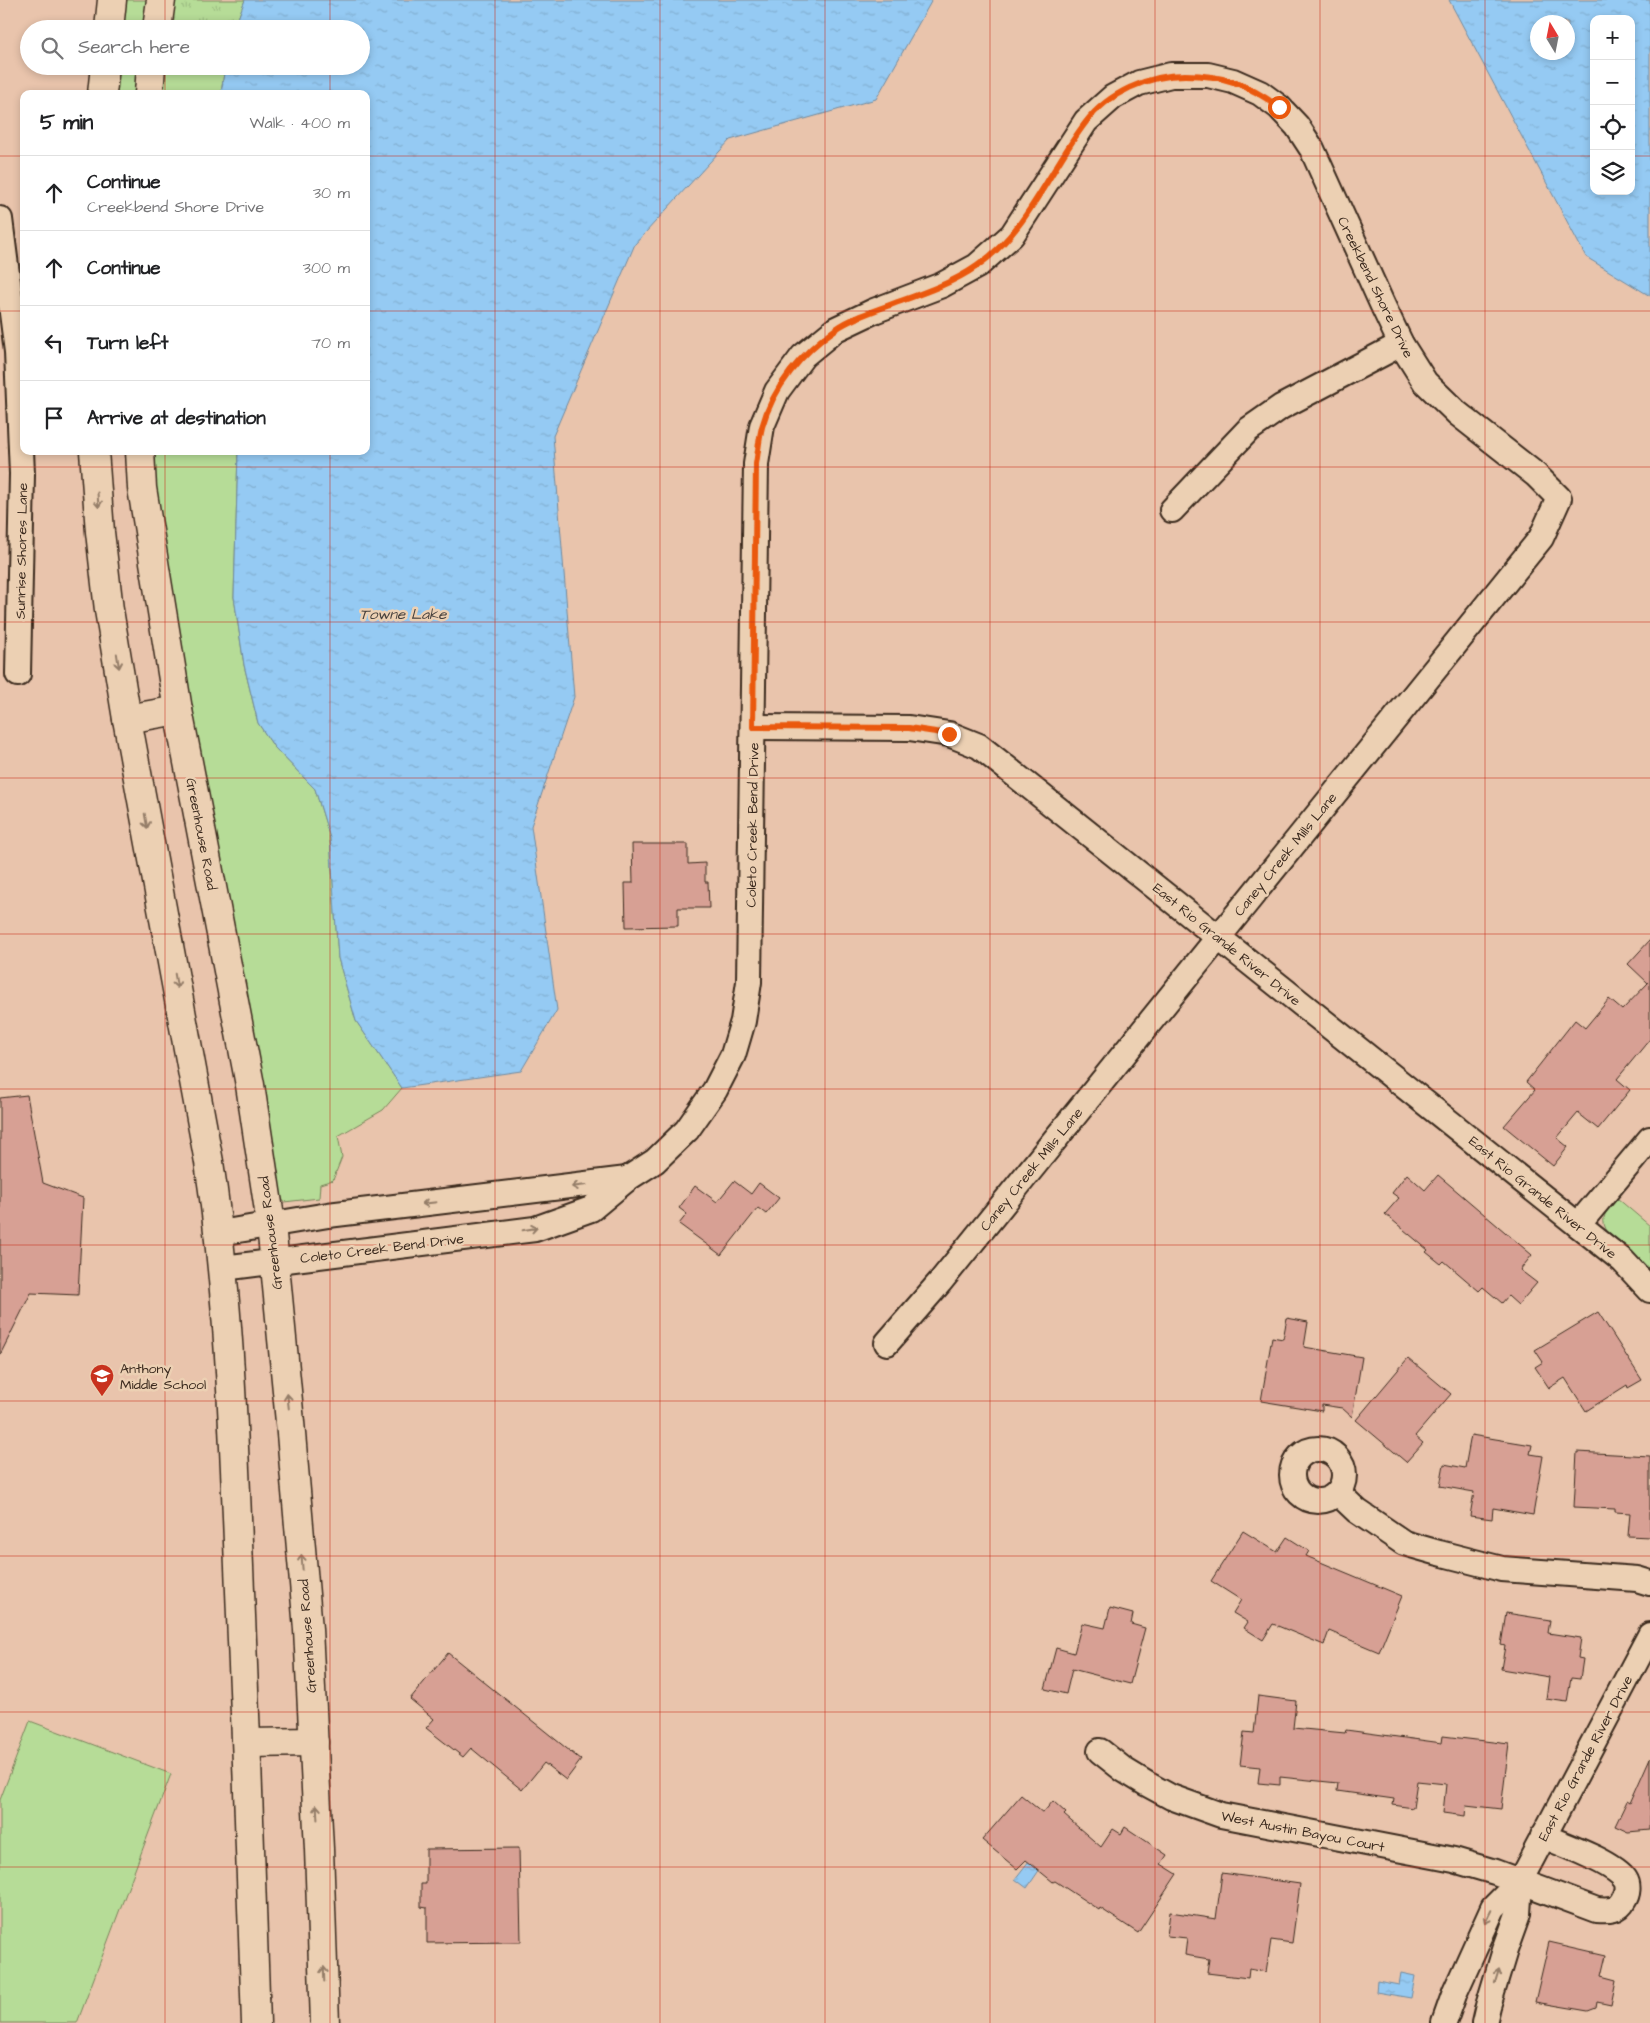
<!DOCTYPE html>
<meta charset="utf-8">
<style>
:root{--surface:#fff;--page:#f6f6f6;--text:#202124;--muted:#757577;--line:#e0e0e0}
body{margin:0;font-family:"Architects Daughter",sans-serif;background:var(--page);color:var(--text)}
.controls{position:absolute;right:15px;top:15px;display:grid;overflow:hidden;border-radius:10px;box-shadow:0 2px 8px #0003}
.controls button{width:45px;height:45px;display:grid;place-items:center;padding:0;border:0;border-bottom:1px solid var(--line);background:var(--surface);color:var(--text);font:25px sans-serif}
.compass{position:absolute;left:1530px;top:15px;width:45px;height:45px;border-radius:50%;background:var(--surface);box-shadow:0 2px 8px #0003;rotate:350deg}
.stop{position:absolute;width:15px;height:15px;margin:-11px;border:4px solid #ea580c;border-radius:50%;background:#fff}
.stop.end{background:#ea580c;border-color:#fff;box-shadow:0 1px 5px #0008}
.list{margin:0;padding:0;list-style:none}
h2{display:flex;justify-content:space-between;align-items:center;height:65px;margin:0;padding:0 20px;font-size:21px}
h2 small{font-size:16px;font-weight:400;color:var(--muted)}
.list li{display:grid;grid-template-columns:32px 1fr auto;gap:15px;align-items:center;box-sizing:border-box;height:75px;padding:0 20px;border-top:1px solid var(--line)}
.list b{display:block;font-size:19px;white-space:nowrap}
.list p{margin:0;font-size:16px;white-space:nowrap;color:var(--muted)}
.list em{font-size:16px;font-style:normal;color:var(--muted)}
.icon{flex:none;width:28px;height:28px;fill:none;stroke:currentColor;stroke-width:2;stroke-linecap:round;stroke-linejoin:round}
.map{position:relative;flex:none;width:1650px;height:2023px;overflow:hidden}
.search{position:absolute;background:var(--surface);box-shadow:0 2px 8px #0003;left:20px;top:20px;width:350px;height:55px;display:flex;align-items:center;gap:12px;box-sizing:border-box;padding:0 18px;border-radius:28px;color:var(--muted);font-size:19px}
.panel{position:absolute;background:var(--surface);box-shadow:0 2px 8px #0003;left:20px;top:90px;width:350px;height:365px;border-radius:10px}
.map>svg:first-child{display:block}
.green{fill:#b6dc97;stroke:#78835a}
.park{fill:url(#park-tufts);stroke:#78835a}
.water{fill:url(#water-ripples);stroke:#718a9e;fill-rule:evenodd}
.building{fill:#d7a094;stroke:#3b2a1e}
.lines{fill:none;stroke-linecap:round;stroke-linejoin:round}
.street-casing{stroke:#3b2a1e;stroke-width:28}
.secondary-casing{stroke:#3b2a1e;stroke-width:31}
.street{stroke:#ecd0b3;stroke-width:24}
.secondary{stroke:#ecd0b3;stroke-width:28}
.oneway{stroke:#947d68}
.route{stroke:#ea580c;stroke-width:6}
.grid{fill:none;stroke:#c8321e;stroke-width:1;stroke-opacity:0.55}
.labels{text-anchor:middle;stroke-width:5;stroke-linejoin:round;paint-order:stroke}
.street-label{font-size:14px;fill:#3b2a1e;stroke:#ecd0b3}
.poi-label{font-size:14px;fill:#3b2a1e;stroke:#ecd0b3;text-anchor:start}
.water-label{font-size:15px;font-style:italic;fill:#48423e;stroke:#ecd0b3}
</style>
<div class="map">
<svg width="1650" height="2023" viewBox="0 0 1650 2023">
<defs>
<pattern id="park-tufts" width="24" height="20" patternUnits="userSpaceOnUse" patternTransform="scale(1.25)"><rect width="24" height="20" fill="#b6dc97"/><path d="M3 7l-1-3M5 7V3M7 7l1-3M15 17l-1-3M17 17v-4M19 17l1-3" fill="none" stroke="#9dbd82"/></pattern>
<pattern id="water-ripples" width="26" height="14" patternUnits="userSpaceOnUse" patternTransform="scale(1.25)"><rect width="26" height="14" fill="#95caf3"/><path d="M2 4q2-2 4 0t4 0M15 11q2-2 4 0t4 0" fill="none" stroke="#81aed0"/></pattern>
</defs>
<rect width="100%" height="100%" fill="#e9c4ac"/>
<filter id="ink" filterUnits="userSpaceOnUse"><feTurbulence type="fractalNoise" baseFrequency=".02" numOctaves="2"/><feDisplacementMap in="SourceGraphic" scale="10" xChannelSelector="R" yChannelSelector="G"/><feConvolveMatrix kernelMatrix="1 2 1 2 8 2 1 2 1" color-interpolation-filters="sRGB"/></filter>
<g filter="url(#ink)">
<g class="green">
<path d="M 120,0 L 164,0 L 160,29 L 117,29 Z"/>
<path d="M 113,66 L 225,66 L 221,94 L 110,94 Z"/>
<path d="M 142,451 L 238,451 L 234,597 L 244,665 L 258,723 L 274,747 L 315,789 L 330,838 L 338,958 L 356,1021 L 402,1088 L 383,1110 L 338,1136 L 342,1157 L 333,1180 L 320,1184 L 319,1198 L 284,1202 L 278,1191 Z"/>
<path d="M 1617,1198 L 1650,1226 L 1650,1275 C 1638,1264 1600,1235 1604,1218 C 1605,1211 1613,1204 1617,1198 Z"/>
<path d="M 30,1721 L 171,1774 L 77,2023 L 0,2023 L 0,1800 Z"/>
</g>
<path class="park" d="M 164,0 L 245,0 L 234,29 L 160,29 Z"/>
<g class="water">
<path d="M 245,0 L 932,0 L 876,99 L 730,140 L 635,244 L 553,436 L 574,697 L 531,826 L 557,1010 L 521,1071 L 402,1088 L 356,1021 L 338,958 L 330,838 L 315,789 L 274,747 L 258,723 L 244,665 L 234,597 L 238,451 L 366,451 L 366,94 L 221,94 L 225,66 L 361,66 L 361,29 L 234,29 Z"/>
<path d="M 1449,0 L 1650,0 L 1650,296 L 1586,257 ZM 1594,19 L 1631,19 L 1631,191 L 1594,191 ZM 1568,22 L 1568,52 L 1538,52 L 1538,22 Z"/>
<path d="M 1029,1861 L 1040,1869 L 1027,1888 L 1015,1879 Z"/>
<path d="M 1401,1973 L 1415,1976 L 1411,1998 L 1376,1992 L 1377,1981 L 1399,1985 Z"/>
</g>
<g class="building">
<path d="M 632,844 L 688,844 L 688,864 L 705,863 L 705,882 L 708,882 L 709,908 L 678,908 L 678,926 L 626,927 L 625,883 L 633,883 Z"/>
<path d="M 1650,940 L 1650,1039 L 1617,1079 L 1630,1090 L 1598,1129 L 1578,1113 L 1557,1138 L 1568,1147 L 1553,1166 L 1504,1126 L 1535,1090 L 1526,1082 L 1575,1020 L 1585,1028 L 1609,999 L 1622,1010 L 1648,983 L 1628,964 Z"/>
<path d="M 27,1095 L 43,1183 L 83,1198 L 78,1295 L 31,1293 L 0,1355 L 0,1098 Z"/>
<path d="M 1407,1174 L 1425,1190 L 1438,1175 L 1532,1255 L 1520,1270 L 1537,1283 L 1518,1305 L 1508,1296 L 1502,1303 L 1483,1287 L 1479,1291 L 1444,1261 L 1441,1264 L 1426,1252 L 1428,1250 L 1385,1214 L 1399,1198 L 1392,1193 Z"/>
<path d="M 734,1181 L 751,1194 L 759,1183 L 779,1198 L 766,1214 L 758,1208 L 721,1255 L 679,1224 L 687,1214 L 679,1208 L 695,1186 L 717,1202 Z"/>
<path d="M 1598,1312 L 1642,1380 L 1628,1388 L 1627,1385 L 1586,1411 L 1565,1378 L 1549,1388 L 1535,1367 L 1543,1362 L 1535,1350 Z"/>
<path d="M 1287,1318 L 1308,1322 L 1304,1347 L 1362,1357 L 1352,1417 L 1342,1408 L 1322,1405 L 1322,1411 L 1261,1401 L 1272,1337 L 1283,1339 Z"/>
<path d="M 1408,1358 L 1451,1394 L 1415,1436 L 1423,1443 L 1406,1462 L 1356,1420 Z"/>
<path d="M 1471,1435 L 1532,1445 L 1530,1454 L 1543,1456 L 1533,1515 L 1493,1508 L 1492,1519 L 1470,1516 L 1474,1492 L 1440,1486 L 1444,1464 L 1465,1468 Z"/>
<path d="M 1577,1452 L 1650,1456 L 1650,1537 L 1628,1536 L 1630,1513 L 1615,1512 L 1615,1509 L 1574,1507 Z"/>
<path d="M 1243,1531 L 1277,1552 L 1287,1537 L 1309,1551 L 1306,1556 L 1402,1596 L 1379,1652 L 1329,1631 L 1324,1645 L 1273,1624 L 1263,1640 L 1244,1628 L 1248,1622 L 1233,1613 L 1241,1600 L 1211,1581 Z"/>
<path d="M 1110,1608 L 1133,1614 L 1131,1624 L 1145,1628 L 1130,1684 L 1072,1669 L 1066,1694 L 1045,1689 L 1056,1648 L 1074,1653 L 1082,1623 L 1105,1628 Z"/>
<path d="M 1506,1613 L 1550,1620 L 1548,1633 L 1581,1638 L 1578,1658 L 1583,1659 L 1580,1679 L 1571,1678 L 1567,1702 L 1546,1699 L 1549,1677 L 1501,1669 L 1505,1646 L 1501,1645 Z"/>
<path d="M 448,1653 L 581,1760 L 566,1780 L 544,1763 L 522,1790 L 471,1748 L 463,1757 L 426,1728 L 434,1719 L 410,1699 Z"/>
<path d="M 1258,1696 L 1296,1701 L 1293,1728 L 1345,1733 L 1346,1730 L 1442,1743 L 1443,1736 L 1509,1744 L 1501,1809 L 1466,1805 L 1465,1816 L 1443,1813 L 1446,1784 L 1417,1781 L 1413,1808 L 1393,1805 L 1394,1799 L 1337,1791 L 1338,1783 L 1280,1777 L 1280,1785 L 1258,1783 L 1260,1767 L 1240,1765 L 1244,1732 L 1254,1733 Z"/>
<path d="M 1650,1758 L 1650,1830 L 1628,1832 L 1615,1826 L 1627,1801 L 1630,1803 Z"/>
<path d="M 1021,1795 L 1043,1813 L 1053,1801 L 1066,1813 L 1064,1815 L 1101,1847 L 1113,1829 L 1121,1834 L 1125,1827 L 1167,1855 L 1161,1864 L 1177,1874 L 1138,1933 L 1100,1908 L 1099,1910 L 1055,1881 L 1053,1882 L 1026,1860 L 1017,1869 L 982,1840 Z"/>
<path d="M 519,1848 L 521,1942 L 427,1943 L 427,1908 L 421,1907 L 421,1884 L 426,1884 L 426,1849 Z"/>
<path d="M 1222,1873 L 1300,1884 L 1292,1943 L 1271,1940 L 1266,1972 L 1249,1969 L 1248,1978 L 1207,1973 L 1209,1959 L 1185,1955 L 1187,1938 L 1167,1936 L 1170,1912 L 1216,1919 Z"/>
<path d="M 1549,1942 L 1606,1955 L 1601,1976 L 1616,1980 L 1611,2005 L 1597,2002 L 1596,2008 L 1588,2011 L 1535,2002 Z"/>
</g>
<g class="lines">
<defs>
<g id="street">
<path d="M 0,219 L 17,352 L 22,474 L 18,674"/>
<path d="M 1172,510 L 1248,430 L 1281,407 L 1401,344"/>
<path d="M 753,727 L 909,728 L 949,734 L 979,746 L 1623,1261 L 1650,1290"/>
<path d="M 1578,1225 L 1650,1139"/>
<path d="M 220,1233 L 328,1215 L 627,1179"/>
<path d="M 223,1268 L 535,1229 L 591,1209 L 627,1179 L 655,1161 L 687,1130 L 715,1090 L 733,1055 L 743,1021 L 749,982 L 756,464 L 762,426 L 777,391 L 803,356 L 836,329 L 874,311 L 942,285 L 977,266 L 1012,235 L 1086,121 L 1113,97 L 1139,83 L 1171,75 L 1208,75 L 1233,81 L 1260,93 L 1279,107 L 1297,126 L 1312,149 L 1383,306 L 1401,344 L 1425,382 L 1457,413 L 1536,475 L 1559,498 L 1541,538 L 940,1282 L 887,1343"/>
<circle cx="1318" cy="1475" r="26"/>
<path d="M 1338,1493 L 1357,1511 L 1404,1543 L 1439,1553 L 1502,1569 L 1637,1579 L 1650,1583"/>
<path d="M 1100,1751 L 1124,1770 L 1147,1784 L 1171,1797 L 1221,1815 L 1454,1860 L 1495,1872 L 1597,1910 C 1608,1911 1619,1911 1624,1900 C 1628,1894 1629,1885 1625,1879 C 1613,1862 1564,1845 1543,1836"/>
<path d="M 1444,2023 L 1455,1992 L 1493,1908 L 1520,1881 L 1650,1635"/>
<path d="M 1484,2023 L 1488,2006 L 1505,1950 L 1518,1914 L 1520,1881"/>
</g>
<g id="secondary">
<path d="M 109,29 L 112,0"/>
<path d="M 157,29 L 161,0"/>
<path d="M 102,94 L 105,66"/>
<path d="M 149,94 L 151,66"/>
<path d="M 94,451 L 100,532 L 109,610 L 127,719 L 209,1162 C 228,1289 233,1414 238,1542 C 245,1702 251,1863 256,2023"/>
<path d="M 140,451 L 142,488 L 178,710 L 250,1085 L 271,1224 L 290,1422 L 308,1629 L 319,1849 L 325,2023"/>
<path d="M 127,719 L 178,710"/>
<path d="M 247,1743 L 314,1742"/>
</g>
</defs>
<use href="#street" class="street-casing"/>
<use href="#secondary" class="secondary-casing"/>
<use href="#street" class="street"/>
<use href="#secondary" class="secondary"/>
</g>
<defs><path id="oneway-shaft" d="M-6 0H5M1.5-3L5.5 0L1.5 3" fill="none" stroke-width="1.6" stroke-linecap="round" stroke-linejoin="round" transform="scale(1.25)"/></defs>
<g class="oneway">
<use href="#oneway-shaft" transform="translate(98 500) rotate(86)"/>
<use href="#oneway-shaft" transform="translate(118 661) rotate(81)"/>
<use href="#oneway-shaft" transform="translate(146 821) rotate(80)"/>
<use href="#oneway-shaft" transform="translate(176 981) rotate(80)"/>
<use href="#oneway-shaft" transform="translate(579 1186) rotate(173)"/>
<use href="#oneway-shaft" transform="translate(429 1203) rotate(174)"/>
<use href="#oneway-shaft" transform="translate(530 1229) rotate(-10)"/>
<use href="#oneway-shaft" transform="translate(288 1401) rotate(-96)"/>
<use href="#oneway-shaft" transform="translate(302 1562) rotate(-95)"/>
<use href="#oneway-shaft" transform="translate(317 1812) rotate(-93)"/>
<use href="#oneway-shaft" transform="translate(1488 1917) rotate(116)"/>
<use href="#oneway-shaft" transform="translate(324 1974) rotate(-92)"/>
<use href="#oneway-shaft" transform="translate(1497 1976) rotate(-73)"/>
</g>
</g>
<g class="lines" filter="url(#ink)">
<path class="route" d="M 949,734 L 909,728 L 753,727 L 756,464 C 758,452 759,439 762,427 C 773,387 802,352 836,329 C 850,319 870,312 887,306 C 917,295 950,285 977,266 C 1028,231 1049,170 1086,122 C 1108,93 1148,75 1185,75 C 1224,75 1247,84 1279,107"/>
</g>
<path class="grid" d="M 165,0 L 165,29M 330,0 L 330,29M 495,0 L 495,2023M 660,0 L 660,2023M 825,0 L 825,2023M 990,0 L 990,2023M 1155,0 L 1155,2023M 1320,0 L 1320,2023M 1485,0 L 1485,2023M 165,66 L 165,94M 330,66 L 330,94M 0,156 L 24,156M 366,156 L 1594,156M 1631,156 L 1650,156M 0,311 L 24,311M 366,311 L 1650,311M 165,451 L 165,2023M 330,451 L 330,2023M 0,467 L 1650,467M 0,622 L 1650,622M 0,778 L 1650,778M 0,934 L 1650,934M 0,1089 L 1650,1089M 0,1245 L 1650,1245M 0,1401 L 1650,1401M 0,1556 L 1650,1556M 0,1712 L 1650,1712M 0,1867 L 1650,1867"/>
<defs>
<symbol id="school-pin" viewBox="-11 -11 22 30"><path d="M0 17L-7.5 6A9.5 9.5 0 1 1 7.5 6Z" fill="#c8321e" stroke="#ecd0b3"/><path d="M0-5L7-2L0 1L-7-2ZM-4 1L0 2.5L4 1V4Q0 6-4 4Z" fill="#fff"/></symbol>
</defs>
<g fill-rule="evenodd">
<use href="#school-pin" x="88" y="1362" width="28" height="38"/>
</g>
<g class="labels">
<g class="street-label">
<text transform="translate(1376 287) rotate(64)" y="5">Creekbend Shore Drive</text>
<text transform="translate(21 551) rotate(-89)" y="5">Sunrise Shores Lane</text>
<text transform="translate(752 825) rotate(-89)" y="5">Coleto Creek Bend Drive</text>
<text transform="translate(202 834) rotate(79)" y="5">Greenhouse Road</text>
<text transform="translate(1285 854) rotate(-51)" y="5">Caney Creek Mills Lane</text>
<text transform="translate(1227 944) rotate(39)" y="5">East Rio Grande River Drive</text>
<text transform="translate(1031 1169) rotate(-51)" y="5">Caney Creek Mills Lane</text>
<text transform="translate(1543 1197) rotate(39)" y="5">East Rio Grande River Drive</text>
<text transform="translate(270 1233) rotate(-97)" y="5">Greenhouse Road</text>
<text transform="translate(382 1248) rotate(-7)" y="5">Coleto Creek Bend Drive</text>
<text transform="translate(307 1636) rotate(-94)" y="5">Greenhouse Road</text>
<text transform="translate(1585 1758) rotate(-62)" y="5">East Rio Grande River Drive</text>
<text transform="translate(1303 1831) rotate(11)" y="5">West Austin Bayou Court</text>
</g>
<g class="poi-label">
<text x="120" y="1373">Anthony<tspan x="120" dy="16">Middle School</tspan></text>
</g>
<g class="water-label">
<text x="403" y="619">Towne Lake</text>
</g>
</g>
</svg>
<div class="controls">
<button>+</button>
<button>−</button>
<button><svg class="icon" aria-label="locate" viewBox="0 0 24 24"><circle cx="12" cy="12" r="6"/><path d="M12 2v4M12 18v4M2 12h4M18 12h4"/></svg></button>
<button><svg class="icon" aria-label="layers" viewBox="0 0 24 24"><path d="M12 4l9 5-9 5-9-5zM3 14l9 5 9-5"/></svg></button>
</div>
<svg class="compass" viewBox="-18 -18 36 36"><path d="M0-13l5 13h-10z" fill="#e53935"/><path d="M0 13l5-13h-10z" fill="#757577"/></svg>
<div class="stop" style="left:1279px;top:107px"></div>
<div class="stop end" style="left:949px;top:734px"></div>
<div class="search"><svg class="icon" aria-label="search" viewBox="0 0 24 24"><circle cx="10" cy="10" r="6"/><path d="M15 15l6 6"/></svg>Search here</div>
<section class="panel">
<h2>5 min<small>Walk · 400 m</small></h2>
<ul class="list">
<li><svg class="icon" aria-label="ahead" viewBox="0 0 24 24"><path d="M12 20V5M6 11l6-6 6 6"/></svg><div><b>Continue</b><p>Creekbend Shore Drive</p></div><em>30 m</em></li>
<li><svg class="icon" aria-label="ahead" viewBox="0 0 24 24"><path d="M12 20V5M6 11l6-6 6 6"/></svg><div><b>Continue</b></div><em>300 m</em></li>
<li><svg class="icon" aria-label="left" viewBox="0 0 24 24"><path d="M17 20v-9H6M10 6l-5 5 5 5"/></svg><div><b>Turn left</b></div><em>70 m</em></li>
<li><svg class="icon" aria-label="arrive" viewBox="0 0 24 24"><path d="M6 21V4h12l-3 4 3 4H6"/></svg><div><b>Arrive at destination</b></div></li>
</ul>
</section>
</div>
